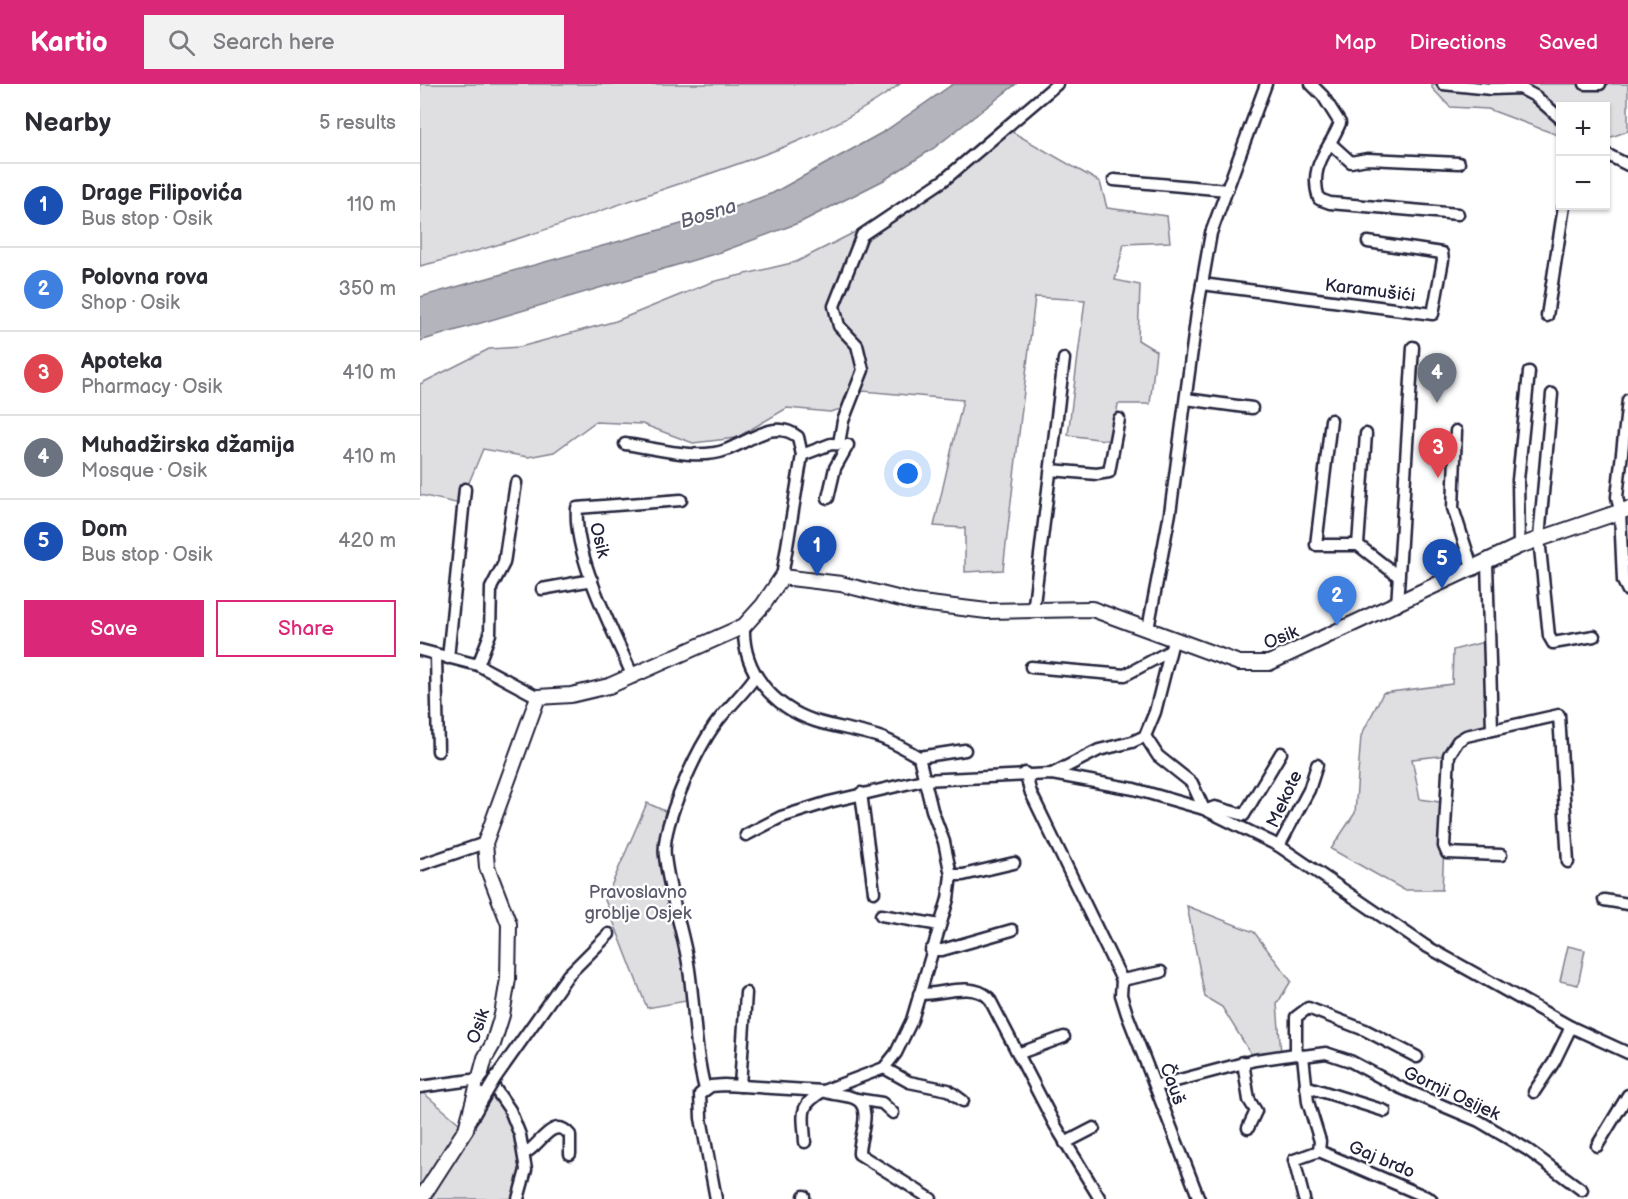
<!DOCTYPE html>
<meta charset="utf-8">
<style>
:root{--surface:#fff;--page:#f2f2f3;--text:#2b2b33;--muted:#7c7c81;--line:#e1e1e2;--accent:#db2777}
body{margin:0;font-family:"Balsamiq Sans",sans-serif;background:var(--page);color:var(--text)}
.controls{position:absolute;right:18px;top:18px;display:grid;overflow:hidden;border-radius:0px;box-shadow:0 2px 4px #0004}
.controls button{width:54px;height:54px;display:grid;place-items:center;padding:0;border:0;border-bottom:2px solid var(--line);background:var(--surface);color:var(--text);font:30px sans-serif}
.you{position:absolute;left:488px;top:390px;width:21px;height:21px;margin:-15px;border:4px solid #fff;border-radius:50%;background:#1a73e8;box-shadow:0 0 0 9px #1a73e833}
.badge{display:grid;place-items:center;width:39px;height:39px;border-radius:50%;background:var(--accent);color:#fff;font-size:20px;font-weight:700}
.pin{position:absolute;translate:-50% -50px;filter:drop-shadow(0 2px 3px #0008)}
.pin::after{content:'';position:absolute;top:32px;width:21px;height:18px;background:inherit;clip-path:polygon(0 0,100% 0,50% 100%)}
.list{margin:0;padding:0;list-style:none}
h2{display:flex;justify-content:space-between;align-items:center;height:78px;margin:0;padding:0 24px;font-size:26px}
h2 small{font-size:20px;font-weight:400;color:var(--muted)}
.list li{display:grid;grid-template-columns:39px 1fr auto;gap:18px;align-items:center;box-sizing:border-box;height:84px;padding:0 24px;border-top:2px solid var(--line)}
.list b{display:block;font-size:22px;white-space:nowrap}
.list p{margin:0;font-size:20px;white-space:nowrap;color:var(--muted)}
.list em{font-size:20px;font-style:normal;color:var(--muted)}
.actions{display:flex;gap:12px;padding:18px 24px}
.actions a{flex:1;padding:14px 0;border:2px solid var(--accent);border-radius:0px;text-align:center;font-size:21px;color:var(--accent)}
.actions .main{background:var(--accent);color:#fff}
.icon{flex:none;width:33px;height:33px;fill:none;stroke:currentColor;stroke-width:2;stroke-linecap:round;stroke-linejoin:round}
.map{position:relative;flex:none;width:1208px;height:1115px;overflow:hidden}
header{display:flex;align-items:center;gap:36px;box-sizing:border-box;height:84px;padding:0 30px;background:var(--accent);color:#fff}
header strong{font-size:28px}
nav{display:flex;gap:33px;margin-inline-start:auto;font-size:21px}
.search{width:420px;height:54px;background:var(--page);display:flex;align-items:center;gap:15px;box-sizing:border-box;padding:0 21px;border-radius:0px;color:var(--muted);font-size:22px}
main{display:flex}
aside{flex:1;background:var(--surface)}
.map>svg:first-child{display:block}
.green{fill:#dfdfe2;stroke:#80808e;stroke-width:1.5}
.water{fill:#b4b4bc;stroke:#7a7a88;stroke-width:1.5}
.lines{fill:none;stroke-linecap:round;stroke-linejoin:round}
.minor-casing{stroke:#22223b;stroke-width:15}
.major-casing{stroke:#22223b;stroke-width:18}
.minor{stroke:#fff;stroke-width:10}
.major{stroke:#fff;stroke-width:14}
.minor-bridge-casing{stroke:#22223b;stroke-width:15;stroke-linecap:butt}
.minor-bridge{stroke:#fff;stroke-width:10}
.labels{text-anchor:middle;stroke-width:4.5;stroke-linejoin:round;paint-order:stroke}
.street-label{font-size:18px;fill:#22223b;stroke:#fff}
.park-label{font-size:18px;fill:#5b5b6d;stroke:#fff}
.water-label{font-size:20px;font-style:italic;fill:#5c5c6f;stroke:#fff}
</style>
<header>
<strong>Kartio</strong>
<div class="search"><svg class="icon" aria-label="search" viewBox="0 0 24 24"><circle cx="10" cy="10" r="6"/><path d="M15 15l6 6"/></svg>Search here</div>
<nav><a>Map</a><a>Directions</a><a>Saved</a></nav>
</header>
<main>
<aside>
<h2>Nearby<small>5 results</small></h2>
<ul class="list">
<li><span class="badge" style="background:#1a4fb4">1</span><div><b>Drage Filipovića</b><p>Bus stop · Osik</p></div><em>110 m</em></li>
<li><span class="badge" style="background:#3f7fe0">2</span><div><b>Polovna rova</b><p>Shop · Osik</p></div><em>350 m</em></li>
<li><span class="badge" style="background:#e0444e">3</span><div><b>Apoteka</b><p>Pharmacy · Osik</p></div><em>410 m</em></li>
<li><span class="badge" style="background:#6b7280">4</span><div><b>Muhadžirska džamija</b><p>Mosque · Osik</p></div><em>410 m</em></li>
<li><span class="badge" style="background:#1a4fb4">5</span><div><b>Dom</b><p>Bus stop · Osik</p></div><em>420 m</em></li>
</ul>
<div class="actions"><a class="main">Save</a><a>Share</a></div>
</aside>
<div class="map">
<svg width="1208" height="1115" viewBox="0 0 1208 1115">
<rect width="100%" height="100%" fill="#fff"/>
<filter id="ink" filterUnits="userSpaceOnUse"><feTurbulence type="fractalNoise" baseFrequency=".0167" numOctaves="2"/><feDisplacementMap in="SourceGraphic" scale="12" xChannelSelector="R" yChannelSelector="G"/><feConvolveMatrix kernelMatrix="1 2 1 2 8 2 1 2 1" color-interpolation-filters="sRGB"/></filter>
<g filter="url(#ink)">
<g class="green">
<path d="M 0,0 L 480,0 C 407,55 320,79 235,108 C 157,135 80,163 0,182 Z"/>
<path d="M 1012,0 L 1208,0 L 1208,47 L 1186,55 L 1186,22 L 1140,22 L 1140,52 L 1068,25 L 1030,23 L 1012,4 Z"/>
<path d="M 587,45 L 680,98 L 687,124 L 747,132 L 750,158 L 704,160 L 695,196 L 720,201 L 718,256 L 736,267 L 730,320 L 698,320 L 692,357 L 648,351 L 665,216 L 615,213 L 583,486 L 545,488 L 545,444 L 514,442 L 543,316 L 443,307 L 432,322 L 410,328 L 367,324 L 316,354 L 273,359 L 222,340 L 175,338 L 134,368 L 108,373 L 63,365 L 40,420 L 0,411 L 0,300 L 69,265 L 100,263 L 196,237 L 292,198 L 376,178 L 445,143 L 527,96 Z"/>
<path d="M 1064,558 L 1072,645 L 1046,652 L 1029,671 L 992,675 L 1000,715 L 1026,719 L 1022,806 L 984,806 L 911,765 L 935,729 L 941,652 L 963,609 L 1032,600 L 1033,566 Z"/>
<path d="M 227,719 L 245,727 L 238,767 L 272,916 L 227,924 L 185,816 Z"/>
<path d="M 767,822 L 834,848 L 871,897 L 857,920 L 861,969 L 831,970 L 802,923 L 785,913 Z"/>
<path d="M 1148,862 L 1165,866 L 1158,901 L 1140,897 Z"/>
<path d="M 74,1003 L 105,1069 L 98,1115 L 0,1115 L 0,1006 L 46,1045 Z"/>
</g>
<path class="water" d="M 533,0 L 596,0 L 514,64 L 464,96 L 381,138 L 301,168 L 0,257 L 0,213 L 286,133 L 353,109 L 465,47 Z"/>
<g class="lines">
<defs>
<g id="minor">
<path d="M 891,0 L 903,12 L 920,39 C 909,67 888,81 899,115 L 910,119 L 1038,130"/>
<path d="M 1023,0 L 1071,5 L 1100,4 L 1115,12 L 1140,34"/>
<path d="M 1165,0 L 1180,0"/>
<path d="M 910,59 L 931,78 L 947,75 L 1039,79"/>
<path d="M 1186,70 L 1208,81"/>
<path d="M 694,96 L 807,106"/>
<path d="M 782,200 L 1013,230 L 1023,176 L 1022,169 L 948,158"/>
<path d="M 1127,232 L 1144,122"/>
<path d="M 1132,310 L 1119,454 L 1129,552 L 1133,559 L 1174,552"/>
<path d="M 766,315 L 832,324"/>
<path d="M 1208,316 L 1197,413 L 1200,427 L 1203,497 L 1208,507"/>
<path d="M 911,336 L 896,461 L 938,461 L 978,492"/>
<path d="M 1036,347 L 1033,424 L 1053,486"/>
<path d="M 419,359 L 423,337 L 443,286 L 437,261 L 419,242 L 414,222 L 442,151 L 524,96 L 637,0"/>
<path d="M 205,360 C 236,364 277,377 306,366 C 329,358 354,334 378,353 L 382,371 L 362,493"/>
<path d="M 382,371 L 411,360 L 428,361 L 415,384 L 408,414"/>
<path d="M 631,386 L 677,390 L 689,388 L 699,335"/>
<path d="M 938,461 L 946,350"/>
<path d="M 1099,462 L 1098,396 L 1109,288"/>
<path d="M 1067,479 L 1072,645"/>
<path d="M 122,505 L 172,496"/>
<path d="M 977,522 L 993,263"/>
<path d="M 613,528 L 644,275"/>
<path d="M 728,545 L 750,429 L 777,229 L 791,149 L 846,0"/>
<path d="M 753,557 L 735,628 L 725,652 L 738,672 L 772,699 L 784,725"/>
<path d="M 0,566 L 58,581 L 118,613"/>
<path d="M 16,572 L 18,667"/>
<path d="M 28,574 L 45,405"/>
<path d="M 58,581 L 70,550 L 71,504 L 84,479 L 96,399"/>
<path d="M 611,583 L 705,591 L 750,567"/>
<path d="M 213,593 C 194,548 153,472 157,424 L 261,416"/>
<path d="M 499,673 L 545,666"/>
<path d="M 605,689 L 611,709 L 702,896 L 701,911 L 707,930 L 779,1115"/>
<path d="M 632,690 L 679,666 L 712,658 L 725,652"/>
<path d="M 441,709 L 454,808"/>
<path d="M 787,726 L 795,723 L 824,731 L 861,669"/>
<path d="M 326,751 L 361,733 L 409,718 L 503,696 L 632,690 L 714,705 L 784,725 L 859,762 L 1004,861 L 1151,943 L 1208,969"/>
<path d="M 859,762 L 889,706 L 897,681"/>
<path d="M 1081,771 L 1027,769 L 1024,762 L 1029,671 L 1038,657 L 1046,652 L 1139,631 L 1148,778"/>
<path d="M 0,781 L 65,759"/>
<path d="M 531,791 L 543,791 L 594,779"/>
<path d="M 1184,816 L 1208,820"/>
<path d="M 461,831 L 520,841"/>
<path d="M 511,866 L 522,866 L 592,846"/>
<path d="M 702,896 L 741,888"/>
<path d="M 499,910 C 521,911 551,897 569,914 L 635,1041 L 680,1115"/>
<path d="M 600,969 L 644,953"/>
<path d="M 876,970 L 876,933 L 888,924 L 945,946 L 997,973"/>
<path d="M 883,972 L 888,1018 L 900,1057 L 899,1067"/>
<path d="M 823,978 L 829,1016 L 836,1027 L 828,1044"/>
<path d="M 464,984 L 489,998 L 528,1006 L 543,1017"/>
<path d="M 60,991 L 74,1003 L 90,1026 L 100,1051 L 106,1086 L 98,1115"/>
<path d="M 76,993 L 148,891 L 189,850"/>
<path d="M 320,1002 L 326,909"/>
<path d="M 737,1002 L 835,976 L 876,970 L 883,972 L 906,969 L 930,977 L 981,1004 L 1059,1037 L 1108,1066 L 1162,1106"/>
<path d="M 885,1002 L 965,1027"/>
<path d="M 0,1003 L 59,995"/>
<path d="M 285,1005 C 274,964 275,921 268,879 C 262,843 249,809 245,772 C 241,741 276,668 294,642 C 307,624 323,610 335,593"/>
<path d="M 1114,1008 L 1134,978 L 1151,943"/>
<path d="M 436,1015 L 462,1019 L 473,1029"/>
<path d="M 52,1034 L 67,1008"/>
<path d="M 385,1058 C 384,1030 377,1023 403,1007 C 413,1011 428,1011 436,1015 C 454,1025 438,1056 439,1070 L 511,1115"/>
<path d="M 645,1059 L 674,1044"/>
<path d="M 1177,1062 L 1208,1011"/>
<path d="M 105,1069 C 119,1063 133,1030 150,1051 L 150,1070"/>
<path d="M 296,1115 L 281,1034 L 280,1010 L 291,1002 L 304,1001 L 403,1007 L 464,984 L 476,969 L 492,936 L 528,815 L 531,791 L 524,758 L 512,726 L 499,673 C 487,666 475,659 462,654 C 440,646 417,644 395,637 C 353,623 322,587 324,542"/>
<path d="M 384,1115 L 384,1112"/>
<path d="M 884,1115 L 874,1076 L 899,1067 L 1011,1115"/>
</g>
<path id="major" d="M 1,1115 L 46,1045 L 65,974 L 73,960 L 82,931 L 88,895 L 89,840 L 67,783 L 65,759 L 118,613 L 151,611 L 189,602 L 324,542 L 343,521 L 362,493 L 421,500 L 493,518 L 567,527 L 672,525 L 819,579 L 849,579 L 1099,462 L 1208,425"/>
</defs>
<use href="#minor" class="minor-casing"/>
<use href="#major" class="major-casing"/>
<use href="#minor" class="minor"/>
<use href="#major" class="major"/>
<defs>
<path id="minor-bridge" d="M 67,1008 L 76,993"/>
</defs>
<use href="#minor-bridge" class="minor-bridge-casing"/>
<use href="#minor-bridge" class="minor-bridge"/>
</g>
</g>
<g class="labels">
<g class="street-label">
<text transform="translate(950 206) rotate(7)" y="6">Karamušići</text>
<text transform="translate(180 456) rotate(76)" y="6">Osik</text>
<text transform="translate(861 553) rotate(-22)" y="6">Osik</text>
<text transform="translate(864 715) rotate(-65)" y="6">Mekote</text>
<text transform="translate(58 942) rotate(-71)" y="6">Osik</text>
<text transform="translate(753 1000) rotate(70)" y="6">Čauš</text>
<text transform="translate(1032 1009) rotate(25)" y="6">Gornji Osijek</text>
<text transform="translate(962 1075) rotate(23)" y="6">Gaj brdo</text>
</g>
<g class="park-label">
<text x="218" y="814">Pravoslavno<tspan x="218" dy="21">groblje Osjek</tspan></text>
</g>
<g class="water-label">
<text transform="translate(288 129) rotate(-17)" y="7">Bosna</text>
</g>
</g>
</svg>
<div class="controls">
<button>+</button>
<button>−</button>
</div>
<div class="you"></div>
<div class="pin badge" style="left:397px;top:492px;background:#1a4fb4">1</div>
<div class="pin badge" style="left:917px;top:542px;background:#3f7fe0">2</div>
<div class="pin badge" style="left:1018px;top:394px;background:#e0444e">3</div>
<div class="pin badge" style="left:1017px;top:319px;background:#6b7280">4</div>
<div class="pin badge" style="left:1022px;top:505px;background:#1a4fb4">5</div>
</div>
</main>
